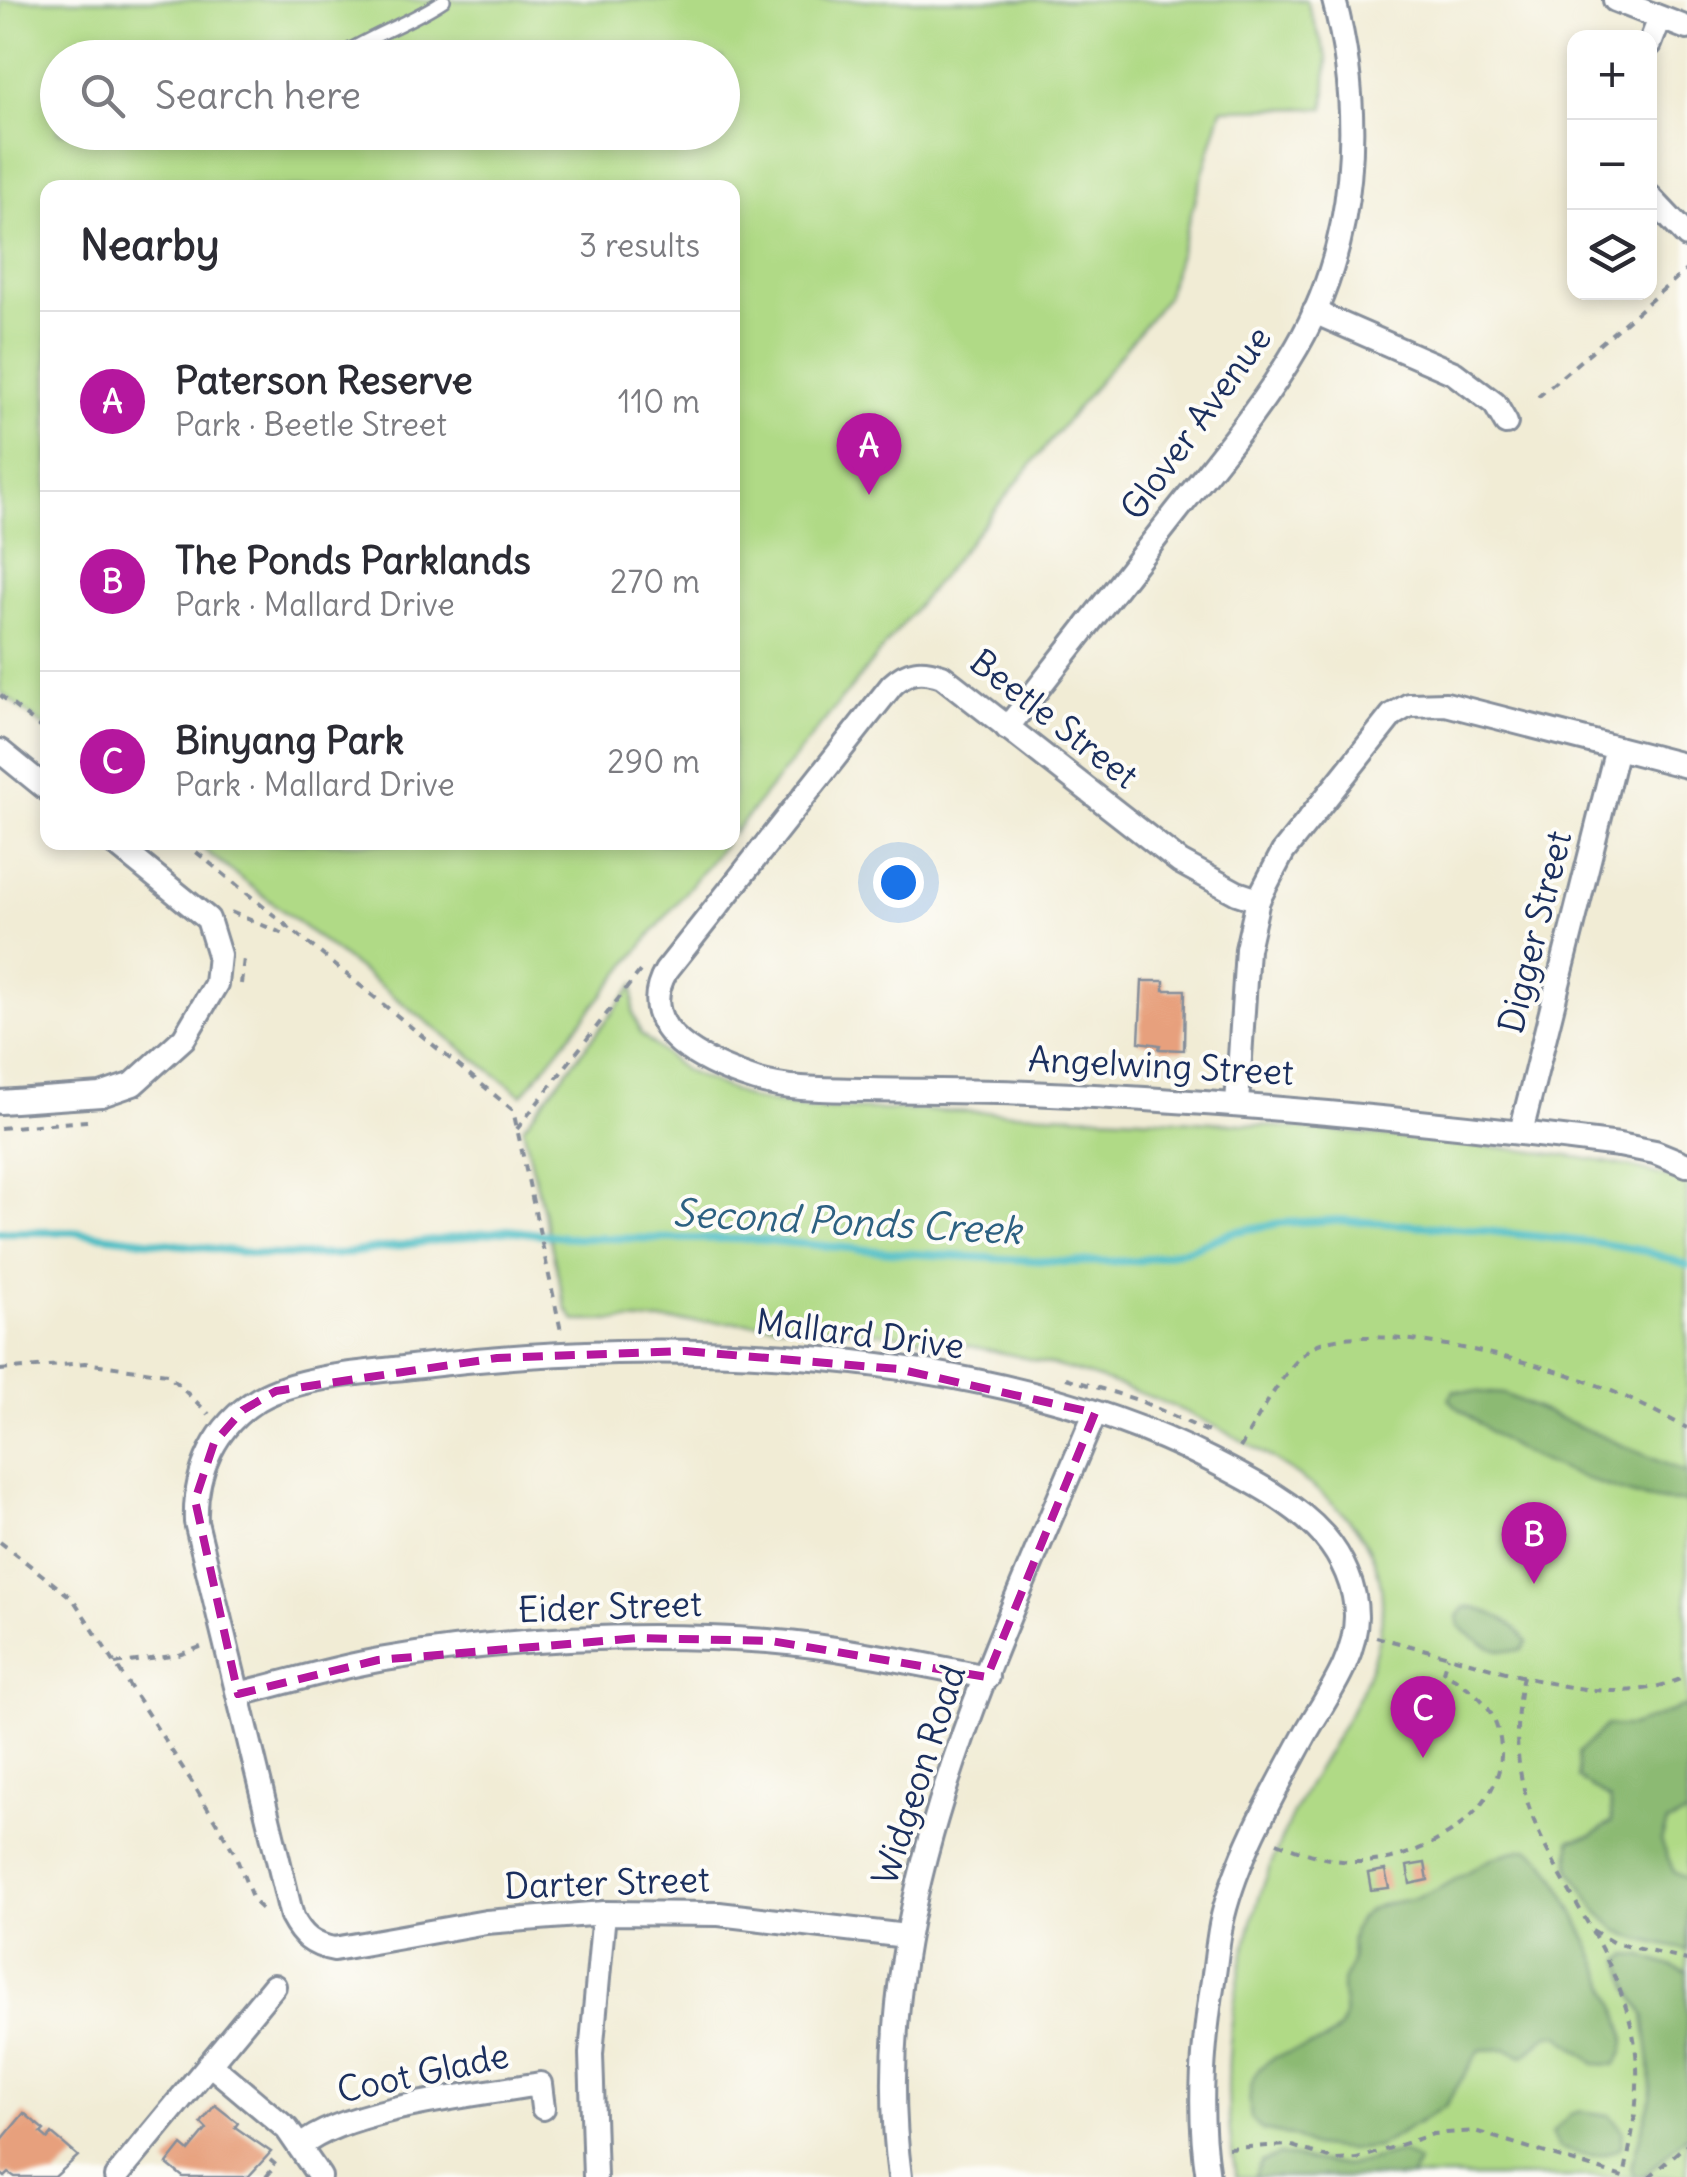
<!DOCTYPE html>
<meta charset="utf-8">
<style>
:root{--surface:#fff;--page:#f7f7f7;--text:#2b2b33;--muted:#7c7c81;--line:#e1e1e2;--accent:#b5179e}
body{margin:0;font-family:Delius,sans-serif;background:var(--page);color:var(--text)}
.controls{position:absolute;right:30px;top:30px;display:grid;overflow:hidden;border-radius:20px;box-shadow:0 5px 15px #0003}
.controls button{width:90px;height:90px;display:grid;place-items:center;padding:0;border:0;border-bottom:2px solid var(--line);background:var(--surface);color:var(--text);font:50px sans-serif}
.you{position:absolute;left:898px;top:882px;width:35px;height:35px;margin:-25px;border:8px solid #fff;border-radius:50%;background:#1a73e8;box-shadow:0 0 0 15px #1a73e833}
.badge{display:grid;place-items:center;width:65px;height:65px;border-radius:50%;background:var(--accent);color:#fff;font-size:32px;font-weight:700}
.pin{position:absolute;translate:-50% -82px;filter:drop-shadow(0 2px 5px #0008)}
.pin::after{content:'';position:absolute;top:52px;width:35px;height:30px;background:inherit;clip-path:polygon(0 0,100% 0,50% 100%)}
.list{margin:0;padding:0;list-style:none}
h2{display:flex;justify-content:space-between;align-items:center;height:130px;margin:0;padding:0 40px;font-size:42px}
h2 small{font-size:32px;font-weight:400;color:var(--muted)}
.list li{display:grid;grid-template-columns:65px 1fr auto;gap:30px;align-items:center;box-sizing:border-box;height:180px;padding:0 40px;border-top:2px solid var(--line)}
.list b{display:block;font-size:38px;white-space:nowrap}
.list p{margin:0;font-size:32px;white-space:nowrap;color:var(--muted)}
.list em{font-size:32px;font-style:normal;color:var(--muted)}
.icon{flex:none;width:55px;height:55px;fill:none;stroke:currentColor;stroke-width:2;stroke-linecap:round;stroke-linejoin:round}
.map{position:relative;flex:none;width:1687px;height:2177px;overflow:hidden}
.search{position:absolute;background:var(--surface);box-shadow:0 5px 15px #0003;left:40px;top:40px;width:700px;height:110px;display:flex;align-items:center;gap:25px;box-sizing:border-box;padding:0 35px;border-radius:55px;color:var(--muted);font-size:38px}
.panel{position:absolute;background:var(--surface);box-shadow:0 5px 15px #0003;left:40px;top:180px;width:700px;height:670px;border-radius:20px}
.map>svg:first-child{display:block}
.green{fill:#b0da86;stroke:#668472;stroke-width:2.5;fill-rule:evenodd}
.forest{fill:#8cba73;stroke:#547468;stroke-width:2.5}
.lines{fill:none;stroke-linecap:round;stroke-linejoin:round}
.stream{stroke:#4fbec4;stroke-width:8}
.building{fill:#e7a07d}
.service-casing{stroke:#868e9a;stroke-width:16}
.minor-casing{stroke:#868e9a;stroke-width:28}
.path{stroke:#868e9a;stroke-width:4;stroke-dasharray:8 8;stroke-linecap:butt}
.service{stroke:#fff;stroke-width:11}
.minor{stroke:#fff;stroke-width:22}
.marked{fill:none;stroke:#b5179e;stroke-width:8;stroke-dasharray:20 12;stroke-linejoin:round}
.labels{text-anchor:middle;stroke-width:8;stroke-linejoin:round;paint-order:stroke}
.street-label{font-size:35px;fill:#1b2f5e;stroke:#fdfcf7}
.water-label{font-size:38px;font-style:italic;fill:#2d6182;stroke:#fdfcf7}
</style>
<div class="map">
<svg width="1687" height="2177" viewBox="0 0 1687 2177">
<rect width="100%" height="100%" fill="#fdfcf7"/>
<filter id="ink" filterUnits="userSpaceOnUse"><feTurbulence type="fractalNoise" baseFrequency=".01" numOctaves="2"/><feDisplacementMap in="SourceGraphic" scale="20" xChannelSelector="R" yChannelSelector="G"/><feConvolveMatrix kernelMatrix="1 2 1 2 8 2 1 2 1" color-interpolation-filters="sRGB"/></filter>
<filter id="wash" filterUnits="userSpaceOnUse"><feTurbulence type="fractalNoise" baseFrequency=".0048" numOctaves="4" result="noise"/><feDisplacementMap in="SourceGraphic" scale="40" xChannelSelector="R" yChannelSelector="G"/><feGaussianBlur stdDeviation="2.25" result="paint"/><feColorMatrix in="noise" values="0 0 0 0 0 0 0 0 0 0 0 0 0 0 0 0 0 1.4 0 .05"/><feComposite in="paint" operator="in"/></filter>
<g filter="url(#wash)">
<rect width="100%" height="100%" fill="#f1ecd5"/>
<g class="green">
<path d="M 0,0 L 1306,0 L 1327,57 L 1325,108 L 1222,109 L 1166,298 L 733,834 L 732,188 L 48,188 L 47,729 L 0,692 ZM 58,58 L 722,58 L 722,132 L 58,132 Z"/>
<path d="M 195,843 L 725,843 L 522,1095 Z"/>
<path d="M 634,985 L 633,1012 L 641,1034 L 685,1071 L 752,1099 L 810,1109 C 1021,1111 1231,1118 1440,1142 C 1521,1151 1610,1155 1687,1184 L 1687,2177 L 1236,2177 C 1213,2052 1242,1912 1300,1800 C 1327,1747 1368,1696 1379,1636 C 1395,1555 1350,1510 1288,1469 C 1082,1330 815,1318 575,1321 L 566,1308 L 523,1127 Z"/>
</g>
<g class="forest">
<path d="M 1454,1390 L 1504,1394 L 1687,1473 L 1687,1501 C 1650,1508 1558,1469 1522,1452 C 1499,1440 1477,1422 1457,1407 L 1449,1399 Z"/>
<path d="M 1465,1607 C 1488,1609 1515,1622 1527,1642 L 1522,1650 C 1497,1655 1478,1642 1460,1627 L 1458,1616 Z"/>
<path d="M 1683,1707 L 1687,1707 L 1687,1815 L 1667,1823 L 1661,1841 L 1674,1872 L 1687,1879 L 1687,1950 L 1638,1939 L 1617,1930 L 1598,1912 L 1570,1869 L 1570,1840 L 1592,1835 L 1612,1822 L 1610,1800 L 1578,1778 L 1578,1753 L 1606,1726 L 1631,1726 Z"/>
<path d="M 1529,1849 C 1533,1852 1538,1855 1542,1858 C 1559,1875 1624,2014 1625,2037 C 1625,2049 1623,2056 1615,2065 L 1595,2064 L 1559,2035 L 1549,2035 L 1524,2056 L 1506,2049 L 1480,2050 L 1445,2106 L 1378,2147 L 1349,2150 L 1310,2146 L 1291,2136 L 1262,2130 L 1251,2118 C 1238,2033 1317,2065 1341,2026 C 1348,2014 1342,2000 1342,1988 C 1342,1978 1350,1970 1351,1960 C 1352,1952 1351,1944 1352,1937 C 1353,1931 1358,1920 1362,1916 C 1375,1901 1401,1903 1419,1897 C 1461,1883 1482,1853 1529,1849 Z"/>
<path d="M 1628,1955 L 1643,1956 L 1687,1972 L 1687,2135 L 1643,2177 L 1634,2177 L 1631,2167 L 1651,2098 L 1650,2063 L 1644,2015 L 1629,1988 L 1621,1961 Z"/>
<path d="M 1581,2111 L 1609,2115 L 1623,2130 L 1621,2147 C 1601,2161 1582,2155 1559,2148 L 1552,2133 L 1570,2114 Z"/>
<path d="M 1402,2152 L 1418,2162 L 1412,2177 L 1254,2177 L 1261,2162 L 1279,2155 L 1346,2166 Z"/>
</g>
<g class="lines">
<path class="stream" d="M 0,1232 L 73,1232 L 266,1255 L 334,1255 L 508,1230 L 573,1238 L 751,1239 L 901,1253 L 1064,1262 L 1137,1261 L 1190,1249 L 1233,1232 L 1280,1223 L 1338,1220 L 1470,1229 L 1597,1243 L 1645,1251 L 1687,1265"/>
</g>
<g id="blocks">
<g class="building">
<path d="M 1142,981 L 1164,981 L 1164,990 L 1185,990 L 1184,1050 L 1159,1049 L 1160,1045 L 1139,1042 Z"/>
<path d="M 1425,1863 L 1428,1880 L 1410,1884 L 1407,1866 Z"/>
<path d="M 1385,1870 L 1389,1888 L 1371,1890 L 1368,1873 Z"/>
<path d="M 215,2105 L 238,2123 L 235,2127 L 271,2152 L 248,2177 L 183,2177 L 167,2164 L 182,2145 L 189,2151 L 207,2129 L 201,2123 Z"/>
<path d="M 24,2113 L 44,2130 L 41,2133 L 48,2139 L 52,2134 L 78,2156 L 55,2177 L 15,2177 L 9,2173 L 5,2177 L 0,2173 L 0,2142 Z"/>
</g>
</g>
</g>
<g filter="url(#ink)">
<use href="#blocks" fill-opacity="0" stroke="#868e9a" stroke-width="2.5"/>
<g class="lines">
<defs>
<path id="service" d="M 336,58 C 371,35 410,23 444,0"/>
<g id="minor">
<path d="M 1615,0 L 1687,28"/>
<path d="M 1650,44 L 1660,18"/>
<path d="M 1650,197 L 1687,236"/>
<path d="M 1314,312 L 1454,373 L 1495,404 L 1506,423"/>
<path d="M 1007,728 C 1063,656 1120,584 1176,512 C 1218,459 1263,406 1297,347 C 1357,244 1364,113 1334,0"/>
<path d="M 0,751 L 48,790"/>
<path d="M 1258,900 L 1237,893 L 1180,862 L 942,676 C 921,669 908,670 892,685 L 666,971 C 631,1032 709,1065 756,1080 C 793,1091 831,1089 869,1090 C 922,1091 976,1091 1029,1093 C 1227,1101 1423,1120 1619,1145 L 1655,1152 L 1687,1165"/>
<path d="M 0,1102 L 101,1095 L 133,1084 L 184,1038 L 216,984 L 219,955 L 208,919 L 113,842"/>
<path d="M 1237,1104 L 1247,949 L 1258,900 L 1283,852 L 1392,715 L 1409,705 L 1446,704 L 1687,766"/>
<path d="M 1521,1132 L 1617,748"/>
<path d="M 238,1694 C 285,1683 332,1668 379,1660 C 507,1638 639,1632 768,1641 C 841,1647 914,1663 987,1677"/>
<path d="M 906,1936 L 719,1914 L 604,1913 L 486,1922 L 334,1949 C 312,1945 302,1936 292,1917 L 196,1522 C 194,1472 215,1425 259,1399 C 301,1375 373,1372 421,1366 C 666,1336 988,1346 1211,1460 C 1250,1480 1295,1503 1324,1536 C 1342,1557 1356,1587 1356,1616 C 1356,1658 1327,1696 1307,1731 C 1276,1789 1239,1852 1223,1916 C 1218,1935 1217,1955 1214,1974 C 1203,2042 1197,2109 1208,2177"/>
<path d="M 211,2065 L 287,2129 L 320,2177"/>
<path d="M 301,2146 C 346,2108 480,2094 540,2084 L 543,2108"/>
<path d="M 116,2177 L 274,1986"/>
<path d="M 595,2177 L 591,2054 L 604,1913"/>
<path d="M 900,2177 C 864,1906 995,1655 1095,1413"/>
</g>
</defs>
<use href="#service" class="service-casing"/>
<use href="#minor" class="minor-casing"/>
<g class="path">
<path d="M 1538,397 L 1686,270"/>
<path d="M 0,695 L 48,733"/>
<path d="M 184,842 L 513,1110 L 561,1331"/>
<path d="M 231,912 L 284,934 L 290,927"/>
<path d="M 241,984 L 244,958"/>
<path d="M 0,1128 L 87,1121"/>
<path d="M 517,1129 L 640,971"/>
<path d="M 0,1370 L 85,1363 L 167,1374 L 209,1414"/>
<path d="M 1066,1378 L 1138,1400 L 1211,1433"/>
<path d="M 1240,1448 C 1258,1419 1284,1367 1311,1348 C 1356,1317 1524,1359 1575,1377 C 1614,1390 1651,1409 1687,1428"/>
<path d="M 0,1542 L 73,1599 L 192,1782 L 234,1852 L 254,1902 L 264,1911"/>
<path d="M 1376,1637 C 1406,1645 1436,1652 1466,1661 C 1537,1680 1617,1709 1687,1676"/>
<path d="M 115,1664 L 179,1655 L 203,1646"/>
<path d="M 1523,1676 C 1491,1834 1596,1891 1631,2025 C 1644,2075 1634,2128 1624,2177"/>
<path d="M 1277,1842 C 1304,1853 1330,1862 1359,1862 C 1432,1862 1537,1793 1489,1710 C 1479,1693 1459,1682 1443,1671 L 1448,1656"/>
<path d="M 1592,1930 L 1614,1943 L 1687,1960"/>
<path d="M 1228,2148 L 1289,2145 L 1336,2160 L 1357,2159 L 1433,2134 L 1475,2131 L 1623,2177"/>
<path d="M 266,2177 L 276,2165 L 270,2160"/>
<path d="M 1649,2177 L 1687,2144"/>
</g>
<use href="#service" class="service"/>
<use href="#minor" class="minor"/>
</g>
</g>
<path class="marked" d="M 685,1351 L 898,1369 L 1095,1413 L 987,1677 L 771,1641 L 639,1638 L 378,1660 L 238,1694 L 195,1500 L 214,1443 L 243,1410 L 276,1391 L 497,1358 Z"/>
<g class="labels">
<g class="street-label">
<text transform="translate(1196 423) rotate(-54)" y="12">Glover Avenue</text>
<text transform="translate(1054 719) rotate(38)" y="12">Beetle Street</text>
<text transform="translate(1535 932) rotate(-76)" y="12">Digger Street</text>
<text transform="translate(1161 1066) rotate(3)" y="12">Angelwing Street</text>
<text transform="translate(860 1334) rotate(7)" y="12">Mallard Drive</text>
<text transform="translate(610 1607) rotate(-2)" y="12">Eider Street</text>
<text transform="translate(919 1775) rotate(-72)" y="12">Widgeon Road</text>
<text transform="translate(607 1883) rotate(-2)" y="12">Darter Street</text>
<text transform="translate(423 2073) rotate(-12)" y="12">Coot Glade</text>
</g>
<g class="water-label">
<text transform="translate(847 1222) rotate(3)" y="13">Second Ponds Creek</text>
</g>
</g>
</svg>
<div class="controls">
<button>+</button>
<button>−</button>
<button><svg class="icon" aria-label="layers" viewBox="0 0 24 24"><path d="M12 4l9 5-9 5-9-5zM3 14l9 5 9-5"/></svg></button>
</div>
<div class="you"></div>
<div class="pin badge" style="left:869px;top:495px">A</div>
<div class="pin badge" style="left:1534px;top:1584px">B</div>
<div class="pin badge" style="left:1423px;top:1758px">C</div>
<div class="search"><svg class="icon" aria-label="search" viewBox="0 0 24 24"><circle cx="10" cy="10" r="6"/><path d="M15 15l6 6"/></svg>Search here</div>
<section class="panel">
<h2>Nearby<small>3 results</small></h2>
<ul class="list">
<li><span class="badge">A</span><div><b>Paterson Reserve</b><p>Park · Beetle Street</p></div><em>110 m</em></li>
<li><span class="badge">B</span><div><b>The Ponds Parklands</b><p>Park · Mallard Drive</p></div><em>270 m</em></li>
<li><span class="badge">C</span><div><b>Binyang Park</b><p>Park · Mallard Drive</p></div><em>290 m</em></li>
</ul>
</section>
</div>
